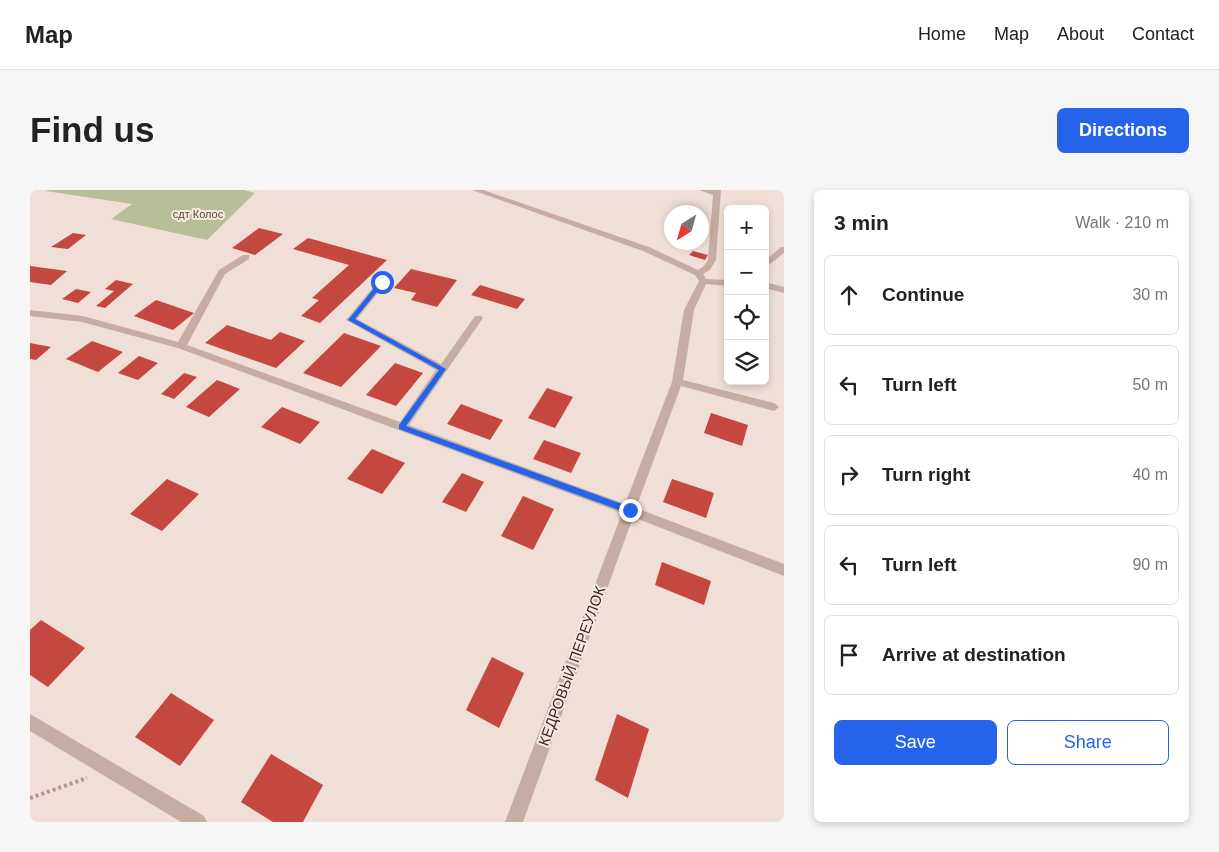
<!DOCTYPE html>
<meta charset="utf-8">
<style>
:root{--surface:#fff;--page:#f6f6f6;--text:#222;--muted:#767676;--line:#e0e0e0;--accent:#2563eb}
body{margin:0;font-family:Helvetica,sans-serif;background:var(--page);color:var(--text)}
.controls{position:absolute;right:15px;top:15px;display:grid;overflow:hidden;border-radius:8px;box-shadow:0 2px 8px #0003}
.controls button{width:45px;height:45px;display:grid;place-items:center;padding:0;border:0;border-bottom:1px solid var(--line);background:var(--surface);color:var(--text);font:25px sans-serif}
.compass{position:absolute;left:634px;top:15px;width:45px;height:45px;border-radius:50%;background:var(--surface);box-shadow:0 2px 8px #0003;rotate:217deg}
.stop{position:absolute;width:15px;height:15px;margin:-11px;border:4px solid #2563eb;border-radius:50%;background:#fff}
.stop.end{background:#2563eb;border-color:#fff;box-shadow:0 1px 5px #0008}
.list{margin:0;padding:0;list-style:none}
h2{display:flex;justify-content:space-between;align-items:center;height:65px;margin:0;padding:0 20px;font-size:21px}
h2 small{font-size:16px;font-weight:400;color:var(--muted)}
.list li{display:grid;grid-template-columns:32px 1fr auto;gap:15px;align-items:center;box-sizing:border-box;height:80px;margin:0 10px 10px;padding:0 10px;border:1px solid var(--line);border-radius:8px}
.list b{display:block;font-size:19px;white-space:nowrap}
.list em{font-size:16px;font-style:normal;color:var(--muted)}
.actions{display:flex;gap:10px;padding:15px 20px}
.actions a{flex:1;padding:11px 0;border:1px solid var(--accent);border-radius:8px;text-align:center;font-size:18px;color:var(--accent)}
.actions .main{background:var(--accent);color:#fff}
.icon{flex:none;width:28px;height:28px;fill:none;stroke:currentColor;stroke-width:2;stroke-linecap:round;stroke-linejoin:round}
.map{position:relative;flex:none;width:754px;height:632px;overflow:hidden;border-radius:8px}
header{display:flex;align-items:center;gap:30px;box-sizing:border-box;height:70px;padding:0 25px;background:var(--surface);border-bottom:1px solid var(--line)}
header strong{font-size:24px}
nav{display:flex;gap:28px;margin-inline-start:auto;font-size:18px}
.intro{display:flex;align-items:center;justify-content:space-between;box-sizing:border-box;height:120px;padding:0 30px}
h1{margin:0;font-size:35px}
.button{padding:12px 22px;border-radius:8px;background:var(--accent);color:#fff;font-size:18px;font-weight:700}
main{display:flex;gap:30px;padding:0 30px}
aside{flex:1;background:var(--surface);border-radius:8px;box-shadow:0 2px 8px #0003}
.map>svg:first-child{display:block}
.green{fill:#b8be97}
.building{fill:#c44740}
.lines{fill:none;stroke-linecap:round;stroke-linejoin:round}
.path{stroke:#b3968d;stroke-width:4;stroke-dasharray:3 3;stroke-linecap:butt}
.minor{fill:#c7aca3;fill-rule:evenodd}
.route{fill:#2563eb}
.labels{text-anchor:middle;stroke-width:4;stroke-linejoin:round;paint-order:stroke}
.far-park-label{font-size:11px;fill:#495029;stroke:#f8eae2}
.near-street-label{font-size:15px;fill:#322625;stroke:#f8eae2}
</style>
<header>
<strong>Map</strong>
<nav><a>Home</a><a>Map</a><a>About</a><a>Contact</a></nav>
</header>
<div class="intro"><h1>Find us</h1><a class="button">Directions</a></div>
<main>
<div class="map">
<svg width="754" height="632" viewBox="0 0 754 632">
<rect width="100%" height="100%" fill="#f0dfd6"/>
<path class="green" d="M 18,0 L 214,0 L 225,3 L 177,50 L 81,29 L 102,14 L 16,1 Z"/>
<g class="building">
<path d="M 229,38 L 253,44 L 225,65 L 202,58 Z"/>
<path d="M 43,43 L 56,45 L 38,59 L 21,57 Z"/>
<path d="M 278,48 L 357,70 L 290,133 L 271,126 L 289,110 L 282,108 L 319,75 L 263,59 Z"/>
<path d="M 663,61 L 678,65 L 675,70 L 659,65 Z"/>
<path d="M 0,76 L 37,81 L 21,95 L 0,92 Z"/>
<path d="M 381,79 L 427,90 L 407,117 L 381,110 L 386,103 L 364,98 Z"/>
<path d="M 86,90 L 103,94 L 75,118 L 66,116 L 84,101 L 75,99 Z"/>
<path d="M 450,95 L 495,109 L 487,119 L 441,105 Z"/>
<path d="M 46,99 L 61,102 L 48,113 L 32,109 Z"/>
<path d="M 126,110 L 164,123 L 143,140 L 104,126 Z"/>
<path d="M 197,135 L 241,150 L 250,142 L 275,151 L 246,178 L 175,153 Z"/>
<path d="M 314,143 L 351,156 L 311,197 L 273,183 Z"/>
<path d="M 62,151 L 93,162 L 68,182 L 36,169 Z"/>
<path d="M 0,153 L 21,157 L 6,170 L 0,169 Z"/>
<path d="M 109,166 L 128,173 L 108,190 L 88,183 Z"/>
<path d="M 365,173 L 393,183 L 366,216 L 336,205 Z"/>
<path d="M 154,183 L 167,187 L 144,209 L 131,204 Z"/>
<path d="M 187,190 L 210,199 L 179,227 L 156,217 Z"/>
<path d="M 517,198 L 543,207 L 525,238 L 498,228 Z"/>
<path d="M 431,214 L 473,230 L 460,250 L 417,234 Z"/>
<path d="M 252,217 L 290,232 L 270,254 L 231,237 Z"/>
<path d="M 681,223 L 718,235 L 712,256 L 674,243 Z"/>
<path d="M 514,250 L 551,263 L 541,283 L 503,269 Z"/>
<path d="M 342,259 L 375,273 L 352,304 L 317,289 Z"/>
<path d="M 432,283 L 454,292 L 436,322 L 412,312 Z"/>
<path d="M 137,289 L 169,304 L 132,341 L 100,324 Z"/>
<path d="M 642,289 L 684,303 L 676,328 L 633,312 Z"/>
<path d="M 493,306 L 524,319 L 503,360 L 471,346 Z"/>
<path d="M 632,372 L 681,391 L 674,415 L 625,395 Z"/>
<path d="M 11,430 L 55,458 L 18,497 L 0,485 L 0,440 Z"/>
<path d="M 462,467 L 494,483 L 469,538 L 436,520 Z"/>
<path d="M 141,503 L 184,530 L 150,576 L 105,547 Z"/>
<path d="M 587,524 L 619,539 L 598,608 L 565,590 Z"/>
<path d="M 241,564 L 293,595 L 273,632 L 243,632 L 211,612 Z"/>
</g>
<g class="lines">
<path class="path" d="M 0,608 L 57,588"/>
<g class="minor">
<path d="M 442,0 L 453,0 L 619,57 L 668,80 L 674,76 L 678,70 L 683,5 L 669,0 L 691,0 L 686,70 L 680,80 L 673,84 L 676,89 L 698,90 L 698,96 L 676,94 L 664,120 L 653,190 L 744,213 L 749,217 L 744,221 L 651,196 L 606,318 L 754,374 L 754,386 L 603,327 L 493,632 L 475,632 L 592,323 L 148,158 L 52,132 L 0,126 L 0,120 L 53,126 L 148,152 L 189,80 L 213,65 L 219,65 L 219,69 L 195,84 L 157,155 L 370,232 L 406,180 L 316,130 L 349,90 L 355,90 L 355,94 L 327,129 L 411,174 L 445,126 L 451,126 L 453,128 L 379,235 L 595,314 L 642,192 L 654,120 L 669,91 L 665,85 L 613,61 Z"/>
<path d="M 751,57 L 754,57 L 754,63 L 735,78 L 735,71 Z"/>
<path d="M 735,92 L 754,97 L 754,103 L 735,98 Z"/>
<path d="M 0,524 L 174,626 L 177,632 L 151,632 L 0,541 Z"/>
</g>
</g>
<path class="route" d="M 350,91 L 355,92 L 325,129 L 416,179 L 376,236 L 603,318 L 603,323 L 597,323 L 369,239 L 369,235 L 409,180 L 318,130 Z"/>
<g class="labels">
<g class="far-park-label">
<text x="168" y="28">сдт Колос</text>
</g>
<g class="near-street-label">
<text transform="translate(542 476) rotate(-70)" y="5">КЕДРОВЫЙ ПЕРЕУЛОК</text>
</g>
</g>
</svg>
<div class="controls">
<button>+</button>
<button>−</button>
<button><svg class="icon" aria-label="locate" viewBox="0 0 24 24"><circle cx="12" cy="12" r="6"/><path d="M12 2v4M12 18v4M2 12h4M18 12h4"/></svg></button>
<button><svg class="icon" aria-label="layers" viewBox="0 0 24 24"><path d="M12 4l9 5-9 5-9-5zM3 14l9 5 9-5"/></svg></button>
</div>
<svg class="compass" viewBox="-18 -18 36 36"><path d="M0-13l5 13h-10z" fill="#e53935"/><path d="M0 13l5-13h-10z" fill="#767676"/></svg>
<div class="stop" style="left:352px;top:92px"></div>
<div class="stop end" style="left:600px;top:320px"></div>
</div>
<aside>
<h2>3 min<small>Walk · 210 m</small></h2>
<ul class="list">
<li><svg class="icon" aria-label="ahead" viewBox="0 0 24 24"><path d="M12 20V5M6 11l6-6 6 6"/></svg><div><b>Continue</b></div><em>30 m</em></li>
<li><svg class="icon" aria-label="left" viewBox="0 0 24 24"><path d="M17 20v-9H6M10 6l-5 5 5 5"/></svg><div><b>Turn left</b></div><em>50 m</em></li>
<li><svg class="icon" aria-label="right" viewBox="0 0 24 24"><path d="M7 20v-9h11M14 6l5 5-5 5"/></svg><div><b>Turn right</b></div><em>40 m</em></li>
<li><svg class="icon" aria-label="left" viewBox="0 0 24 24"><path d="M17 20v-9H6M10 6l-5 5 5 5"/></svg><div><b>Turn left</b></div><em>90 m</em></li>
<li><svg class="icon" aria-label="arrive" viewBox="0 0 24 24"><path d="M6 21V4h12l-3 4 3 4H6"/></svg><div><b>Arrive at destination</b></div></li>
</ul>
<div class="actions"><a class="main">Save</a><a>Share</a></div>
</aside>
</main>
